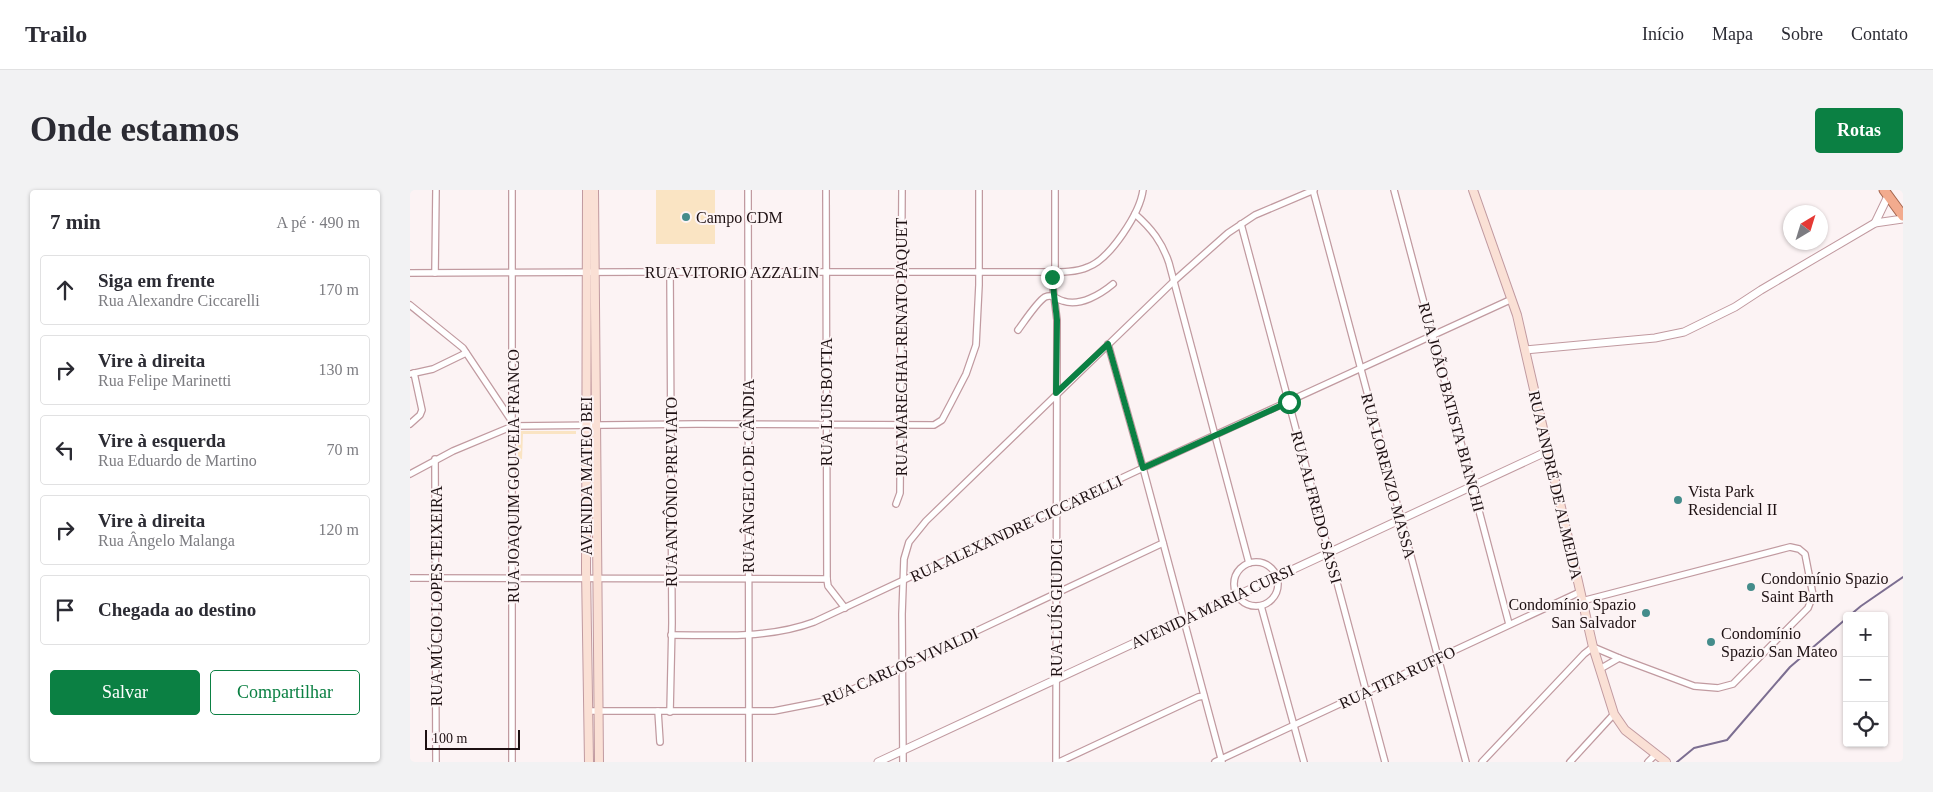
<!DOCTYPE html>
<html lang="pt">
<meta charset="utf-8">
<style>
:root{--surface:#fff;--page:#f2f2f3;--text:#2b2b33;--muted:#7c7c81;--line:#e1e1e2;--accent:#0b8043}
body{margin:0;font-family:Georgia,serif;background:var(--page);color:var(--text)}
.controls{position:absolute;right:15px;bottom:15px;display:grid;overflow:hidden;border-radius:5px;box-shadow:0 1px 4px #0004}
.controls button{width:45px;height:45px;display:grid;place-items:center;padding:0;border:0;border-bottom:1px solid var(--line);background:var(--surface);color:var(--text);font:25px sans-serif}
.compass{position:absolute;left:1373px;top:15px;width:45px;height:45px;border-radius:50%;background:var(--surface);box-shadow:0 1px 4px #0004;rotate:38deg}
.scale{position:absolute;left:15px;bottom:12px;width:95px;box-sizing:border-box;padding-left:5px;border:2px solid #1d1012;border-top:0;font-size:14px;line-height:18px;white-space:nowrap;color:#1d1012;-webkit-text-stroke:4px #fcf3f4;paint-order:stroke}
.stop{position:absolute;width:15px;height:15px;margin:-11px;border:4px solid #0b8043;border-radius:50%;background:#fff}
.stop.end{background:#0b8043;border-color:#fff;box-shadow:0 1px 5px #0008}
.list{margin:0;padding:0;list-style:none}
h2{display:flex;justify-content:space-between;align-items:center;height:65px;margin:0;padding:0 20px;font-size:21px}
h2 small{font-size:16px;font-weight:400;color:var(--muted)}
.list li{display:grid;grid-template-columns:32px 1fr auto;gap:15px;align-items:center;box-sizing:border-box;height:70px;margin:0 10px 10px;padding:0 10px;border:1px solid var(--line);border-radius:5px}
.list b{display:block;font-size:19px;white-space:nowrap}
.list p{margin:0;font-size:16px;white-space:nowrap;color:var(--muted)}
.list em{font-size:16px;font-style:normal;color:var(--muted)}
.actions{display:flex;gap:10px;padding:15px 20px}
.actions a{flex:1;padding:11px 0;border:1px solid var(--accent);border-radius:5px;text-align:center;font-size:18px;color:var(--accent)}
.actions .main{background:var(--accent);color:#fff}
.icon{flex:none;width:28px;height:28px;fill:none;stroke:currentColor;stroke-width:2;stroke-linecap:round;stroke-linejoin:round}
.map{position:relative;flex:none;width:1493px;height:572px;overflow:hidden;border-radius:5px}
header{display:flex;align-items:center;gap:30px;box-sizing:border-box;height:70px;padding:0 25px;background:var(--surface);border-bottom:1px solid var(--line)}
header strong{font-size:24px}
nav{display:flex;gap:28px;margin-inline-start:auto;font-size:18px}
.intro{display:flex;align-items:center;justify-content:space-between;box-sizing:border-box;height:120px;padding:0 30px}
h1{margin:0;font-size:35px}
.button{padding:12px 22px;border-radius:5px;background:var(--accent);color:#fff;font-size:18px;font-weight:700}
main{display:flex;gap:30px;padding:0 30px}
aside{flex:1;background:var(--surface);border-radius:5px;box-shadow:0 1px 4px #0004}
.map>svg:first-child{display:block}
.green{fill:#fae4c3}
.lines{fill:none;stroke-linecap:round;stroke-linejoin:round}
.stream{stroke:#7c6e91;stroke-width:2}
.minor-casing{stroke:#c19aa0;stroke-width:8}
.tertiary-casing{stroke:#c19aa0;stroke-width:9}
.secondary-casing{stroke:#c19aa0;stroke-width:10}
.trunk-casing{stroke:#a56750;stroke-width:11}
.minor{stroke:#fff;stroke-width:5.5}
.tertiary{stroke:#fff;stroke-width:7}
.secondary{stroke:#fae0d5;stroke-width:8}
.trunk{stroke:#f2ab8e;stroke-width:9}
.route{stroke:#0b8043;stroke-width:6}
.poi-dot{fill:#448c8b;stroke:#fcf3f4;stroke-width:2}
.labels{text-anchor:middle;stroke-width:4;stroke-linejoin:round;paint-order:stroke}
.poi-label{font-size:16px;fill:#1d1012;stroke:#fcf3f4;text-anchor:start}
.street-label{font-size:16px;fill:#1d1012;stroke:#fcf3f4}
</style>
<header>
<strong>Trailo</strong>
<nav><a>Início</a><a>Mapa</a><a>Sobre</a><a>Contato</a></nav>
</header>
<div class="intro"><h1>Onde estamos</h1><a class="button">Rotas</a></div>
<main>
<aside>
<h2>7 min<small>A pé · 490 m</small></h2>
<ul class="list">
<li><svg class="icon" aria-label="ahead" viewBox="0 0 24 24"><path d="M12 20V5M6 11l6-6 6 6"/></svg><div><b>Siga em frente</b><p>Rua Alexandre Ciccarelli</p></div><em>170 m</em></li>
<li><svg class="icon" aria-label="right" viewBox="0 0 24 24"><path d="M7 20v-9h11M14 6l5 5-5 5"/></svg><div><b>Vire à direita</b><p>Rua Felipe Marinetti</p></div><em>130 m</em></li>
<li><svg class="icon" aria-label="left" viewBox="0 0 24 24"><path d="M17 20v-9H6M10 6l-5 5 5 5"/></svg><div><b>Vire à esquerda</b><p>Rua Eduardo de Martino</p></div><em>70 m</em></li>
<li><svg class="icon" aria-label="right" viewBox="0 0 24 24"><path d="M7 20v-9h11M14 6l5 5-5 5"/></svg><div><b>Vire à direita</b><p>Rua Ângelo Malanga</p></div><em>120 m</em></li>
<li><svg class="icon" aria-label="arrive" viewBox="0 0 24 24"><path d="M6 21V4h12l-3 4 3 4H6"/></svg><div><b>Chegada ao destino</b></div></li>
</ul>
<div class="actions"><a class="main">Salvar</a><a>Compartilhar</a></div>
</aside>
<div class="map">
<svg width="1493" height="572" viewBox="0 0 1493 572">
<rect width="100%" height="100%" fill="#fcf3f4"/>
<g class="green">
<rect x="246" y="0" width="59" height="54"/>
<path d="M 108,241 L 166,241 L 166,244 L 113,244 L 112,269 L 108,269 Z"/>
</g>
<g class="lines">
<g class="stream">
<path d="M 1439,426 L 1451,416 L 1493,387"/>
<path d="M 1267,572 L 1284,558 L 1317,550 L 1380,477 L 1437,428"/>
</g>
<defs>
<g id="minor">
<path d="M 338,0 L 339,572"/>
<path d="M 416,0 L 417,389 L 418,396 L 435,418"/>
<path d="M 645,0 L 645,76 L 642,90 L 647,130 L 646,572"/>
<path d="M 903,0 L 1056,572"/>
<path d="M 984,0 L 1099,434"/>
<path d="M 725,24 C 742,39 752,52 759,73 L 839,373"/>
<path d="M 831,34 L 975,572"/>
<path d="M 260,82 L 262,433 L 260,522"/>
<path d="M 0,83 L 225,82 L 632,82 C 647,82 665,83 678,77 C 700,69 730,23 733,0"/>
<path d="M 25,83 L 26,0"/>
<path d="M 0,115 L 53,158 L 103,233"/>
<path d="M 608,140 C 614,132 627,112 635,107 C 643,104 646,109 653,111 C 670,117 691,104 703,94"/>
<path d="M 698,154 L 733,278 L 812,572"/>
<path d="M 0,184 L 23,179 L 56,163"/>
<path d="M 0,234 L 10,225 L 12,220 L 4,183"/>
<path d="M 25,269 L 26,572"/>
<path d="M 0,284 L 43,261 L 103,236 L 287,234 L 524,235 L 532,230 L 541,213 L 556,184 L 566,155 L 569,95 L 569,0"/>
<path d="M 486,314 L 490,303 L 492,0"/>
<circle cx="846" cy="394" r="22"/>
<path d="M 0,388 L 417,389"/>
<path d="M 1172,411 L 1380,357 L 1389,359 L 1395,364 L 1403,405 L 1398,418 L 1323,494 L 1308,498 L 1284,496 L 1209,468"/>
<path d="M 851,416 L 894,572"/>
<path d="M 261,445 C 310,445 358,449 404,432 L 733,278 L 1102,109"/>
<path d="M 178,521 L 364,521 L 410,512 L 439,501 L 753,353"/>
<path d="M 248,521 L 250,552"/>
<path d="M 102,572 L 102,0"/>
<path d="M 493,572 L 492,424 L 494,369 L 499,352 L 516,331 L 764,91 L 818,43 L 845,25 L 904,0"/>
<path d="M 649,572 L 788,507 L 794,506"/>
<path d="M 805,572 L 1170,402"/>
<path d="M 1072,572 L 1174,464 L 1183,457 L 1209,468 L 1190,479"/>
<path d="M 1160,572 L 1204,524"/>
<path d="M 1238,572 L 1246,564"/>
</g>
<g id="tertiary">
<path d="M 1465,33 L 1478,6"/>
<path d="M 1115,160 L 1245,148 L 1274,142 L 1325,117 L 1351,100 L 1465,33 L 1493,29"/>
<path d="M 468,572 L 1138,261"/>
</g>
<g id="secondary">
<path d="M 177,0 L 176,380 L 179,572"/>
<path d="M 184,0 L 189,572"/>
<path d="M 1063,0 L 1107,125 L 1183,457 L 1204,524 L 1215,540 L 1256,572"/>
</g>
<path id="trunk" d="M 1474,0 L 1493,26"/>
</defs>
<use href="#minor" class="minor-casing"/>
<use href="#tertiary" class="tertiary-casing"/>
<use href="#secondary" class="secondary-casing"/>
<use href="#trunk" class="trunk-casing"/>
<use href="#minor" class="minor"/>
<use href="#tertiary" class="tertiary"/>
<use href="#secondary" class="secondary"/>
<use href="#trunk" class="trunk"/>
</g>
<g class="lines">
<path class="route" d="M 642,87 L 647,130 L 646,203 L 698,154 L 733,278 L 879,212"/>
</g>
<g class="poi-dot">
<circle cx="276" cy="27" r="5"/>
<circle cx="1268" cy="310" r="5"/>
<circle cx="1341" cy="397" r="5"/>
<circle cx="1236" cy="423" r="5"/>
<circle cx="1301" cy="452" r="5"/>
</g>
<g class="labels">
<g class="poi-label">
<text x="286" y="33">Campo CDM</text>
<text x="1278" y="307">Vista Park<tspan x="1278" dy="18">Residencial II</tspan></text>
<text x="1351" y="394">Condomínio Spazio<tspan x="1351" dy="18">Saint Barth</tspan></text>
<text x="1226" y="420" text-anchor="end">Condomínio Spazio<tspan x="1226" dy="18">San Salvador</tspan></text>
<text x="1311" y="449">Condomínio<tspan x="1311" dy="18">Spazio San Mateo</tspan></text>
</g>
<g class="street-label">
<text x="322" y="88">RUA VITORIO AZZALIN</text>
<text transform="translate(491 157) rotate(-90)" y="6">RUA MARECHAL RENATO PAQUET</text>
<text transform="translate(416 212) rotate(-90)" y="6">RUA LUIS BOTTA</text>
<text transform="translate(1042 217) rotate(75)" y="6">RUA JOÃO BATISTA BIANCHI</text>
<text transform="translate(103 286) rotate(-90)" y="6">RUA JOAQUIM GOUVEIA FRANCO</text>
<text transform="translate(176 286) rotate(-90)" y="6">AVENIDA MATEO BEI</text>
<text transform="translate(338 286) rotate(-90)" y="6">RUA ÂNGELO DE CÂNDIA</text>
<text transform="translate(979 286) rotate(75)" y="6">RUA LORENZO MASSA</text>
<text transform="translate(1146 295) rotate(77)" y="6">RUA ANDRÉ DE ALMEIDA</text>
<text transform="translate(261 302) rotate(-90)" y="6">RUA ANTÔNIO PREVIATO</text>
<text transform="translate(907 317) rotate(75)" y="6">RUA ALFREDO SASSI</text>
<text transform="translate(606 338) rotate(-25)" y="6">RUA ALEXANDRE CICCARELLI</text>
<text transform="translate(26 406) rotate(-90)" y="6">RUA MÚCIO LOPES TEIXEIRA</text>
<text transform="translate(802 416) rotate(-25)" y="6">AVENIDA MARIA CURSI</text>
<text transform="translate(646 418) rotate(-90)" y="6">RUA LUÍS GIUDICI</text>
<text transform="translate(490 476) rotate(-24)" y="6">RUA CARLOS VIVALDI</text>
<text transform="translate(987 487) rotate(-25)" y="6">RUA TITA RUFFO</text>
</g>
</g>
</svg>
<div class="controls">
<button>+</button>
<button>−</button>
<button><svg class="icon" aria-label="locate" viewBox="0 0 24 24"><circle cx="12" cy="12" r="6"/><path d="M12 2v4M12 18v4M2 12h4M18 12h4"/></svg></button>
</div>
<svg class="compass" viewBox="-18 -18 36 36"><path d="M0-13l5 13h-10z" fill="#e53935"/><path d="M0 13l5-13h-10z" fill="#7c7c81"/></svg>
<div class="scale">100 m</div>
<div class="stop" style="left:879px;top:212px"></div>
<div class="stop end" style="left:642px;top:87px"></div>
</div>
</main>
